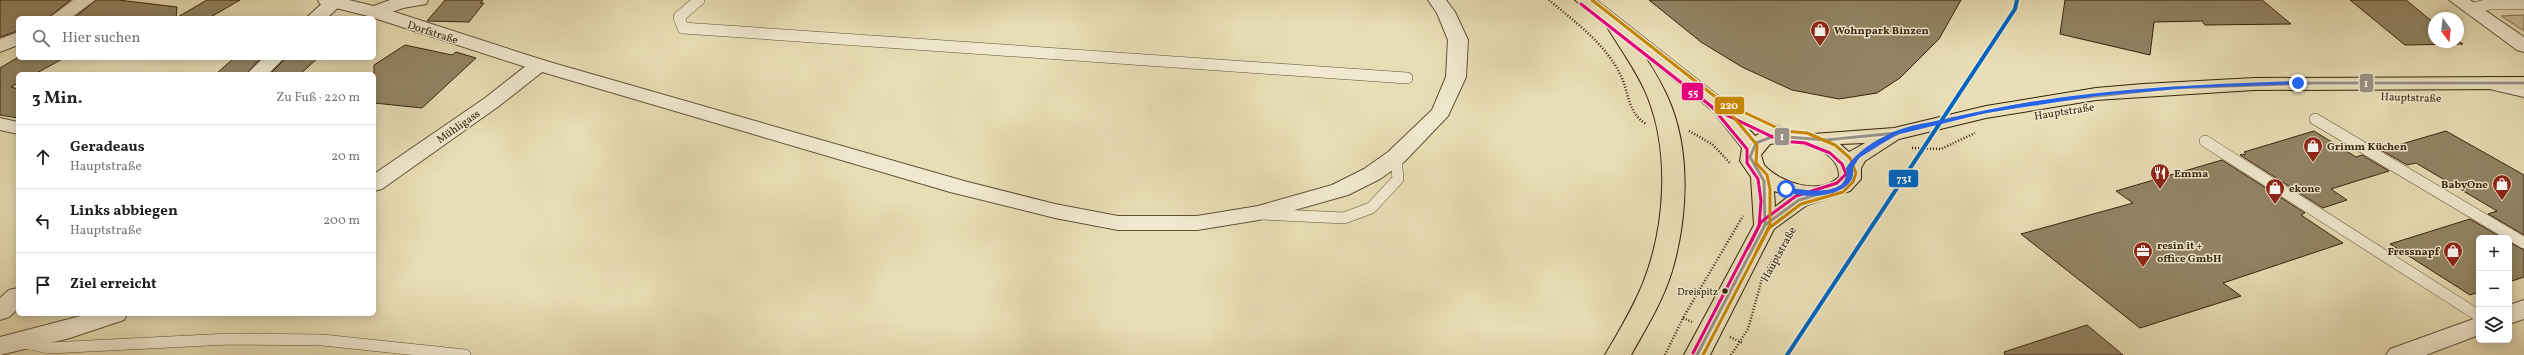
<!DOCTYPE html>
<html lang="de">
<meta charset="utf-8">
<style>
:root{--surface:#fff;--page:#f6f6f6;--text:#202124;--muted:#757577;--line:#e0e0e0}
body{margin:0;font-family:Vollkorn,serif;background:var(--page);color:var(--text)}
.controls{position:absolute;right:12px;bottom:12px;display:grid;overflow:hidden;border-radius:6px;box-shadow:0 2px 10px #0003}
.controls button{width:36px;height:36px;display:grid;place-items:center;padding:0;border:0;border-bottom:1px solid var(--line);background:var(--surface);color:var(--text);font:20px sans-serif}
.compass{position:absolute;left:2428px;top:12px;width:36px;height:36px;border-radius:50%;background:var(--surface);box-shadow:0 2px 10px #0003;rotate:165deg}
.stop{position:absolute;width:12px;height:12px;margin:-9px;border:3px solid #2563eb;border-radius:50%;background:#fff}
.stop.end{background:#2563eb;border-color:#fff;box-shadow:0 1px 4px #0008}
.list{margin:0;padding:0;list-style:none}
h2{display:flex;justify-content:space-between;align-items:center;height:52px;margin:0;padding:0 16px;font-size:17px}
h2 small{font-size:13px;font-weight:400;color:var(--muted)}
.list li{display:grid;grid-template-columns:26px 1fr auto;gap:12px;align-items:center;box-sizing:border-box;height:64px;padding:0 16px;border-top:1px solid var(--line)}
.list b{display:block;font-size:15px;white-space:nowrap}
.list p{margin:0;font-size:13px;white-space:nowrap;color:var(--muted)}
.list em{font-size:13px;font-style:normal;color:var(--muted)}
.icon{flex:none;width:22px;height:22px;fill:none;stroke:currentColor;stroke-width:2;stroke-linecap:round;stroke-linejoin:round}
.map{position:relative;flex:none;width:2524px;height:355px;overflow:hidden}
.search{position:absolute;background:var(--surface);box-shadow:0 2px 10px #0003;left:16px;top:16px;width:360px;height:44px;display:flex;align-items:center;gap:10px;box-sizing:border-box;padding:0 14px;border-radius:6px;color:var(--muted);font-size:15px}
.panel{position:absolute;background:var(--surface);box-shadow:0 2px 10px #0003;left:16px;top:72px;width:360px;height:244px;border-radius:6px}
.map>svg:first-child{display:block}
.green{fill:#cabe98;stroke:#807152}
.building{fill:#928464;stroke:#35240c}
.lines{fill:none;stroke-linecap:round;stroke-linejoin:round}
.service-casing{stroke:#625236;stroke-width:12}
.minor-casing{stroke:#625236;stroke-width:2}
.tertiary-casing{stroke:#625236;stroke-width:2}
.primary-casing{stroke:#35240c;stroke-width:2}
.motorway-casing{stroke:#35240c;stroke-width:2}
.path{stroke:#35240c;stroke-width:2.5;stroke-dasharray:1 2;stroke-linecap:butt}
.service{stroke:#f0e9cf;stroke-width:11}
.minor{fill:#f0e9cf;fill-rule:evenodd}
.tertiary{fill:#f0e9cf;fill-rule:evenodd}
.primary{fill:#e8ddb5;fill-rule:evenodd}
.motorway{fill:#e8ddb5;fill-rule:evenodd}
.bus-1-casing{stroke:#f0e9cf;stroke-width:6}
.bus-2-casing{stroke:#f0e9cf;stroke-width:6}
.bus-3-casing{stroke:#f0e9cf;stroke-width:6}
.bus-1{stroke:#9a9286;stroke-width:3}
.bus-2{stroke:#e5007d;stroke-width:3}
.bus-3{stroke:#c68603;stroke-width:3}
.rail-1-casing{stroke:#f0e9cf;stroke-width:7}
.rail-1{stroke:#0065bd;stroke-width:4}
.route{fill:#2563eb}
.bus-dot{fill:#35240c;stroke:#f0e9cf;stroke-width:1.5}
.labels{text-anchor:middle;stroke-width:3;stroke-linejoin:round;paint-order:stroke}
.bus-label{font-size:10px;fill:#35240c;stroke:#f0e9cf;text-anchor:end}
.poi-label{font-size:11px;font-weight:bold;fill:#35240c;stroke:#f0e9cf;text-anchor:start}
.street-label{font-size:11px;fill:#35240c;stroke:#f0e9cf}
.line-badge{stroke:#f0e9cf;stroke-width:1.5}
.badge-label{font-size:11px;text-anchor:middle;font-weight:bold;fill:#fff}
</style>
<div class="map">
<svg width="2524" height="355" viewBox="0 0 2524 355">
<rect width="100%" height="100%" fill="#e8ddb5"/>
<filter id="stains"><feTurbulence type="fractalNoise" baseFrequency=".005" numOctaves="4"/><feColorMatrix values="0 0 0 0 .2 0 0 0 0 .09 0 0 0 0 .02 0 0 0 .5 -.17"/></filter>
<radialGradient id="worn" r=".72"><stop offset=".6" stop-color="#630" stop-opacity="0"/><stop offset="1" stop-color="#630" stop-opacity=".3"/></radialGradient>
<path class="green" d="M 2524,15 L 2524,31 L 2501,16 Z"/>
<g class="building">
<path d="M 0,0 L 70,0 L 48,18 L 18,18 L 18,31 L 0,37 Z"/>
<path d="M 96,0 L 118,0 L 177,7 L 176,18 L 207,0 L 240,0 L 209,18 L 74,18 Z"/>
<path d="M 445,0 L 483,0 L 480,3 L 484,3 L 469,22 L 427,21 Z"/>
<path d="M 1649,0 L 1961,0 L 1939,39 L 1900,78 L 1877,93 L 1839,99 L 1792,90 L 1742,67 L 1701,42 Z"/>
<path d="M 2065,0 L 2262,0 L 2291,24 L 2205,25 L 2202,21 L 2154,22 L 2150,55 L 2060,34 Z"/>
<path d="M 2350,0 L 2406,0 L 2434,23 L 2434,42 L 2458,41 L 2463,44 L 2405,45 Z"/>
<path d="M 405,45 L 452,55 L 456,52 L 476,58 L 422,108 L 374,103 L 374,65 Z"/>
<path d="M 17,58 L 64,58 L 35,74 L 18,74 L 18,83 L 11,87 L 18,89 L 18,118 L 0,115 L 0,68 Z"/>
<path d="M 234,58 L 260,59 L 246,74 L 216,74 Z"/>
<path d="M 286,58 L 318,58 L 300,74 L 270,74 Z"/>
<path d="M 2314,131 L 2356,157 L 2362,155 L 2389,171 L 2331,189 L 2347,200 L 2323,208 L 2240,155 L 2246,154 L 2244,152 Z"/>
<path d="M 2446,131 L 2524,175 L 2524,235 L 2488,214 L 2497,211 L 2416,163 L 2407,165 L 2381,150 Z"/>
<path d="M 2222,160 L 2305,213 L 2301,215 L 2343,243 L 2223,283 L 2241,296 L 2140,328 L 2021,234 L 2133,203 L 2116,191 Z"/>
<path d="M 2470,219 L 2502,238 L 2479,238 L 2479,292 L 2470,295 L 2390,244 Z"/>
<path d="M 2509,242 L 2524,250 L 2524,277 L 2509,282 Z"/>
<path d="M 2087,325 L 2123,355 L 2005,355 L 2004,352 Z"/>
</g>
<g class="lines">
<defs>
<g id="service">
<path d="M 699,0 L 679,17 L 683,28 L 1407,78"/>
<path d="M 2470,9 L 2490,4 L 2524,4"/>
<path d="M 2315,119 L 2524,243"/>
<path d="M 2205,141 L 2479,316"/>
<path d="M 1262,214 L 1344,218 L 1371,208 L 1398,179 L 1396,157"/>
<path d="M 25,343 L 49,348 L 230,339 L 322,340 L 465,355"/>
</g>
<g id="minor">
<path d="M 73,0 L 95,0 L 71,18 L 49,18 Z"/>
<path d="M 326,0 L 343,0 L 344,2 L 327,18 L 306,18 Z"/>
<path d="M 390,0 L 428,0 L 426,4 L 403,8 L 375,18 L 368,16 L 366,12 L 368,8 Z"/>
<path d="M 2449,0 L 2470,0 L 2524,37 L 2524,52 L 2517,50 Z"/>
<path d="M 18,32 L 18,45 L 0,52 L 0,39 Z"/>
<path d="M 263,58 L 284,58 L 268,74 L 247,74 Z"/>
<path d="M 539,59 L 546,61 L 549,65 L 546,69 L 499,106 L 382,189 L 374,191 L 374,174 L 485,98 L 532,61 Z"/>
<path d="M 2488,77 L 2524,85 L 2524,97 L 2481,87 L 2478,83 L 2481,79 Z"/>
<path d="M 0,118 L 18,122 L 18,134 L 0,130 Z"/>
<path d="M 18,288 L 18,309 L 9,317 L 0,320 L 0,298 L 9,290 Z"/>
<path d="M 2524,300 L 2524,319 L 2509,324 L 2509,305 Z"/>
<path d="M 88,314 L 127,314 L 124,320 L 70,338 L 0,355 L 0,337 Z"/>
<path d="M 2479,317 L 2479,335 L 2426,355 L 2386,355 L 2390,349 Z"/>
</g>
<path id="tertiary" d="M 318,0 L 349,0 L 382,8 L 546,61 L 964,181 L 1055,204 L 1118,216 L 1197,216 L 1258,206 L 1332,185 L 1364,169 L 1388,152 L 1432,110 L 1446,77 L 1448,40 L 1437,13 L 1428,0 L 1446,0 L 1455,12 L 1468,40 L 1466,77 L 1448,116 L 1404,162 L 1380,179 L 1348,195 L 1259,220 L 1197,230 L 1118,230 L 1055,218 L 950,192 L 532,69 L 368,16 L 320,4 Z"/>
<path id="primary" d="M 1575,0 L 1596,0 L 1727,103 L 1787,130 L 1813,134 L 1894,128 L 1986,106 L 2096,88 L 2143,84 L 2254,78 L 2524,77 L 2524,89 L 2254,90 L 2096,100 L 1986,118 L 1899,139 L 1865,161 L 1861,168 L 1861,179 L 1850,191 L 1807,205 L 1774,229 L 1710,355 L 1684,355 L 1754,225 L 1751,177 L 1740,161 L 1742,148 L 1712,110 ZM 1747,127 L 1761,133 L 1755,136 ZM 1783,142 C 1804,143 1840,151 1839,177 C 1820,196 1780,183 1764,165 L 1761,155 L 1770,144 ZM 1865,143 L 1849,152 L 1840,144 ZM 1774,191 L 1789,196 L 1775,207 Z"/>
<path id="motorway" d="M 1615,19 L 1622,21 L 1624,25 C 1639,49 1657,72 1668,98 C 1691,149 1688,217 1672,271 C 1663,301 1646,328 1631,355 L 1605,355 C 1619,331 1633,308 1643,283 C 1665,228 1670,154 1648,98 C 1638,72 1620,49 1606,25 L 1608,21 Z"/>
</defs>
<use href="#service" class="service-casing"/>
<use href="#minor" class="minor-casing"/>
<use href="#tertiary" class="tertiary-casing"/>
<use href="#primary" class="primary-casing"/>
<use href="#motorway" class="motorway-casing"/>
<g class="path">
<path d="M 1549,0 C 1575,22 1606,44 1621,76 C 1629,93 1628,113 1646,124"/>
<path d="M 1689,131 L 1712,144 L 1730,163"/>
<path d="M 1912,148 L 1941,149 L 1975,133"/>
<path d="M 1768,268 L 1789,232"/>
<path d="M 1683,318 L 1692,322"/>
<path d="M 1730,337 L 1743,343"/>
<path d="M 1665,355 L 1683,318 L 1743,216"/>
<path d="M 1731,355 L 1748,329 L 1762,279"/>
</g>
<use href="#service" class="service"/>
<use href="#minor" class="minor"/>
<use href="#tertiary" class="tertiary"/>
<use href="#primary" class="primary"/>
<use href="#motorway" class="motorway"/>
<defs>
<g id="bus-1">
<path d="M 1765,225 L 1764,181 L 1750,157 L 1756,143 L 1774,136 L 1826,140 L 1896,133"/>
<path d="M 1697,355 L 1765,225 L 1799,200 L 1840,188 L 1849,179 L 1850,168 L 1859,156 L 1871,147 L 1901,132 L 1949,119 L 2032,103 L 2172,88 L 2313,83 L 2524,83"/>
</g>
<g id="bus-2">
<path d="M 1581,4 L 1716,110 L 1781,141 L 1805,143 L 1830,153 L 1842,164 L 1846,174 L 1837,183 L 1796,196 L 1761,222 L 1693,353"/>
<path d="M 1712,107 L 1747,149 L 1747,163 L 1758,179 L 1761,201 L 1759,226 L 1748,248"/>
</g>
<g id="bus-3">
<path d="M 1592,0 L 1722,102 L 1784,131 L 1807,133 L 1835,145 L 1850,158 L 1856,173 L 1853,182 L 1843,192 L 1801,204 L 1769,228 L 1703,355"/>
<path d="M 1720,101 L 1757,145 L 1756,163 L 1767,175 L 1770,189 L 1770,225 L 1756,252"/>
</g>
</defs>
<use href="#bus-1" class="bus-1-casing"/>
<use href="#bus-2" class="bus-2-casing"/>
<use href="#bus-3" class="bus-3-casing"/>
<use href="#bus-1" class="bus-1"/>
<use href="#bus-2" class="bus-2"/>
<use href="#bus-3" class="bus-3"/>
<defs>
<path id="rail-1" d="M 1787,355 L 2015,9 L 2017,0"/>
</defs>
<use href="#rail-1" class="rail-1-casing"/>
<use href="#rail-1" class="rail-1"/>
</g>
<path class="route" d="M 2298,81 L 2300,84 L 2189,88 L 2096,96 L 1986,113 L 1896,135 L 1859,158 L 1853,168 C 1858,199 1798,201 1782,189 L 1786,187 C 1803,190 1851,199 1846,168 C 1856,152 1874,141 1891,133 C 1910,124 1935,122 1955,117 C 2068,90 2183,85 2298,81 Z"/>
<defs>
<symbol id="shop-pin" viewBox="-11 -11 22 30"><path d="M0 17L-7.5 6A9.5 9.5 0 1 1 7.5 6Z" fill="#8f2418" stroke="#f0e9cf"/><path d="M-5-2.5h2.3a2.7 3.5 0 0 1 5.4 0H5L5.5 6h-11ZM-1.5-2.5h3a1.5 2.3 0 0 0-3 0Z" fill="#fff"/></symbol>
<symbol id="restaurant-pin" viewBox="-11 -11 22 30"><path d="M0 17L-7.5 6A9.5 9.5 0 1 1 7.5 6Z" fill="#8f2418" stroke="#f0e9cf"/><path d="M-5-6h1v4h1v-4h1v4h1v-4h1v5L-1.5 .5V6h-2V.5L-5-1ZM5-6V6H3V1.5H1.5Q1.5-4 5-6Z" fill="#fff"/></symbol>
<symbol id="office-pin" viewBox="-11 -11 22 30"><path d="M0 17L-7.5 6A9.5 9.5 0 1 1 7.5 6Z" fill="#8f2418" stroke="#f0e9cf"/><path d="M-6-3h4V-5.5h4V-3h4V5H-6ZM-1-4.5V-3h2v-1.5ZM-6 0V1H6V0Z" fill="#fff"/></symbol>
</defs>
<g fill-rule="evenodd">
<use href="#shop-pin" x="1809" y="19" width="22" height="30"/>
<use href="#shop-pin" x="2302" y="135" width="22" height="30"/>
<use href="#restaurant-pin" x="2149" y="162" width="22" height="30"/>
<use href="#shop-pin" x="2491" y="173" width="22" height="30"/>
<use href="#shop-pin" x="2264" y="177" width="22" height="30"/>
<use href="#office-pin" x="2132" y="240" width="22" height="30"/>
<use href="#shop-pin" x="2442" y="240" width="22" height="30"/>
</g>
<circle class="bus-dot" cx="1725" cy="291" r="3.5"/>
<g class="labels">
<g class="bus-label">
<text x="1718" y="295">Dreispitz</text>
</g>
<g class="poi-label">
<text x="1834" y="34">Wohnpark Binzen</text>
<text x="2327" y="150">Grimm Küchen</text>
<text x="2174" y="177">Emma</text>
<text x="2488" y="188" text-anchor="end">BabyOne</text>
<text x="2289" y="192">ekone</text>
<text x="2157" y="249">resin it +<tspan x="2157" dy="13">office GmbH</tspan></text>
<text x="2439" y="255" text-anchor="end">Fressnapf</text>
</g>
<g class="street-label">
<text transform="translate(433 32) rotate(18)" y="4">Dorfstraße</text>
<text transform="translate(2411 97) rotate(2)" y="4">Hauptstraße</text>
<text transform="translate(2064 111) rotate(-9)" y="4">Hauptstraße</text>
<text transform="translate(458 126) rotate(-35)" y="4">Mühligass</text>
<text transform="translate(1778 254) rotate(-61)" y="4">Hauptstraße</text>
</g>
</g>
<g class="line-badge">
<rect x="2359" y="73" width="15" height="20" rx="4" fill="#9a9286"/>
<rect x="1681" y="82" width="23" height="19" rx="4" fill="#e5007d"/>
<rect x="1714" y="96" width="31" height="19" rx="4" fill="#c68603"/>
<rect x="1774" y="127" width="16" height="19" rx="4" fill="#9a9286"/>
<rect x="1888" y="169" width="31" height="19" rx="4" fill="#0065bd"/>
</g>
<g class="badge-label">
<text x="2366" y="87">1</text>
<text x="1693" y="96">55</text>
<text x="1729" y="109">220</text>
<text x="1782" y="140">1</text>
<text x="1904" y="182">731</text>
</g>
<rect width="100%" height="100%" filter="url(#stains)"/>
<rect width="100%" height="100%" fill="url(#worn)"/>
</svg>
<div class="controls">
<button>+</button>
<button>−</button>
<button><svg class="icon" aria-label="layers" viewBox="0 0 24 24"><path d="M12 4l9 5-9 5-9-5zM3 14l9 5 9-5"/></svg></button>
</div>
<svg class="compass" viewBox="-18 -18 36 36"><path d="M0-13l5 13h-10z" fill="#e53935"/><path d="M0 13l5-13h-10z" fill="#757577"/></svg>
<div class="stop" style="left:1786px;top:189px"></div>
<div class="stop end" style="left:2298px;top:83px"></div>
<div class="search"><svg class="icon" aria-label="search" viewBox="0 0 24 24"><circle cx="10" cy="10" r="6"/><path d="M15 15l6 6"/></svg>Hier suchen</div>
<section class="panel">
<h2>3 Min.<small>Zu Fuß · 220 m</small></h2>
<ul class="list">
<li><svg class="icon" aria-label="ahead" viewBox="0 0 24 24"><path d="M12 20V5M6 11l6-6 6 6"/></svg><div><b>Geradeaus</b><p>Hauptstraße</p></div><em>20 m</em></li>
<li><svg class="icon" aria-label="left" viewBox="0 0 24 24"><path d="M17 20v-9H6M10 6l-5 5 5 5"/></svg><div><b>Links abbiegen</b><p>Hauptstraße</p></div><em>200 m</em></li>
<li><svg class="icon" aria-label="arrive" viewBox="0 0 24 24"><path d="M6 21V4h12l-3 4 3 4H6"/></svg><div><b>Ziel erreicht</b></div></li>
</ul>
</section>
</div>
